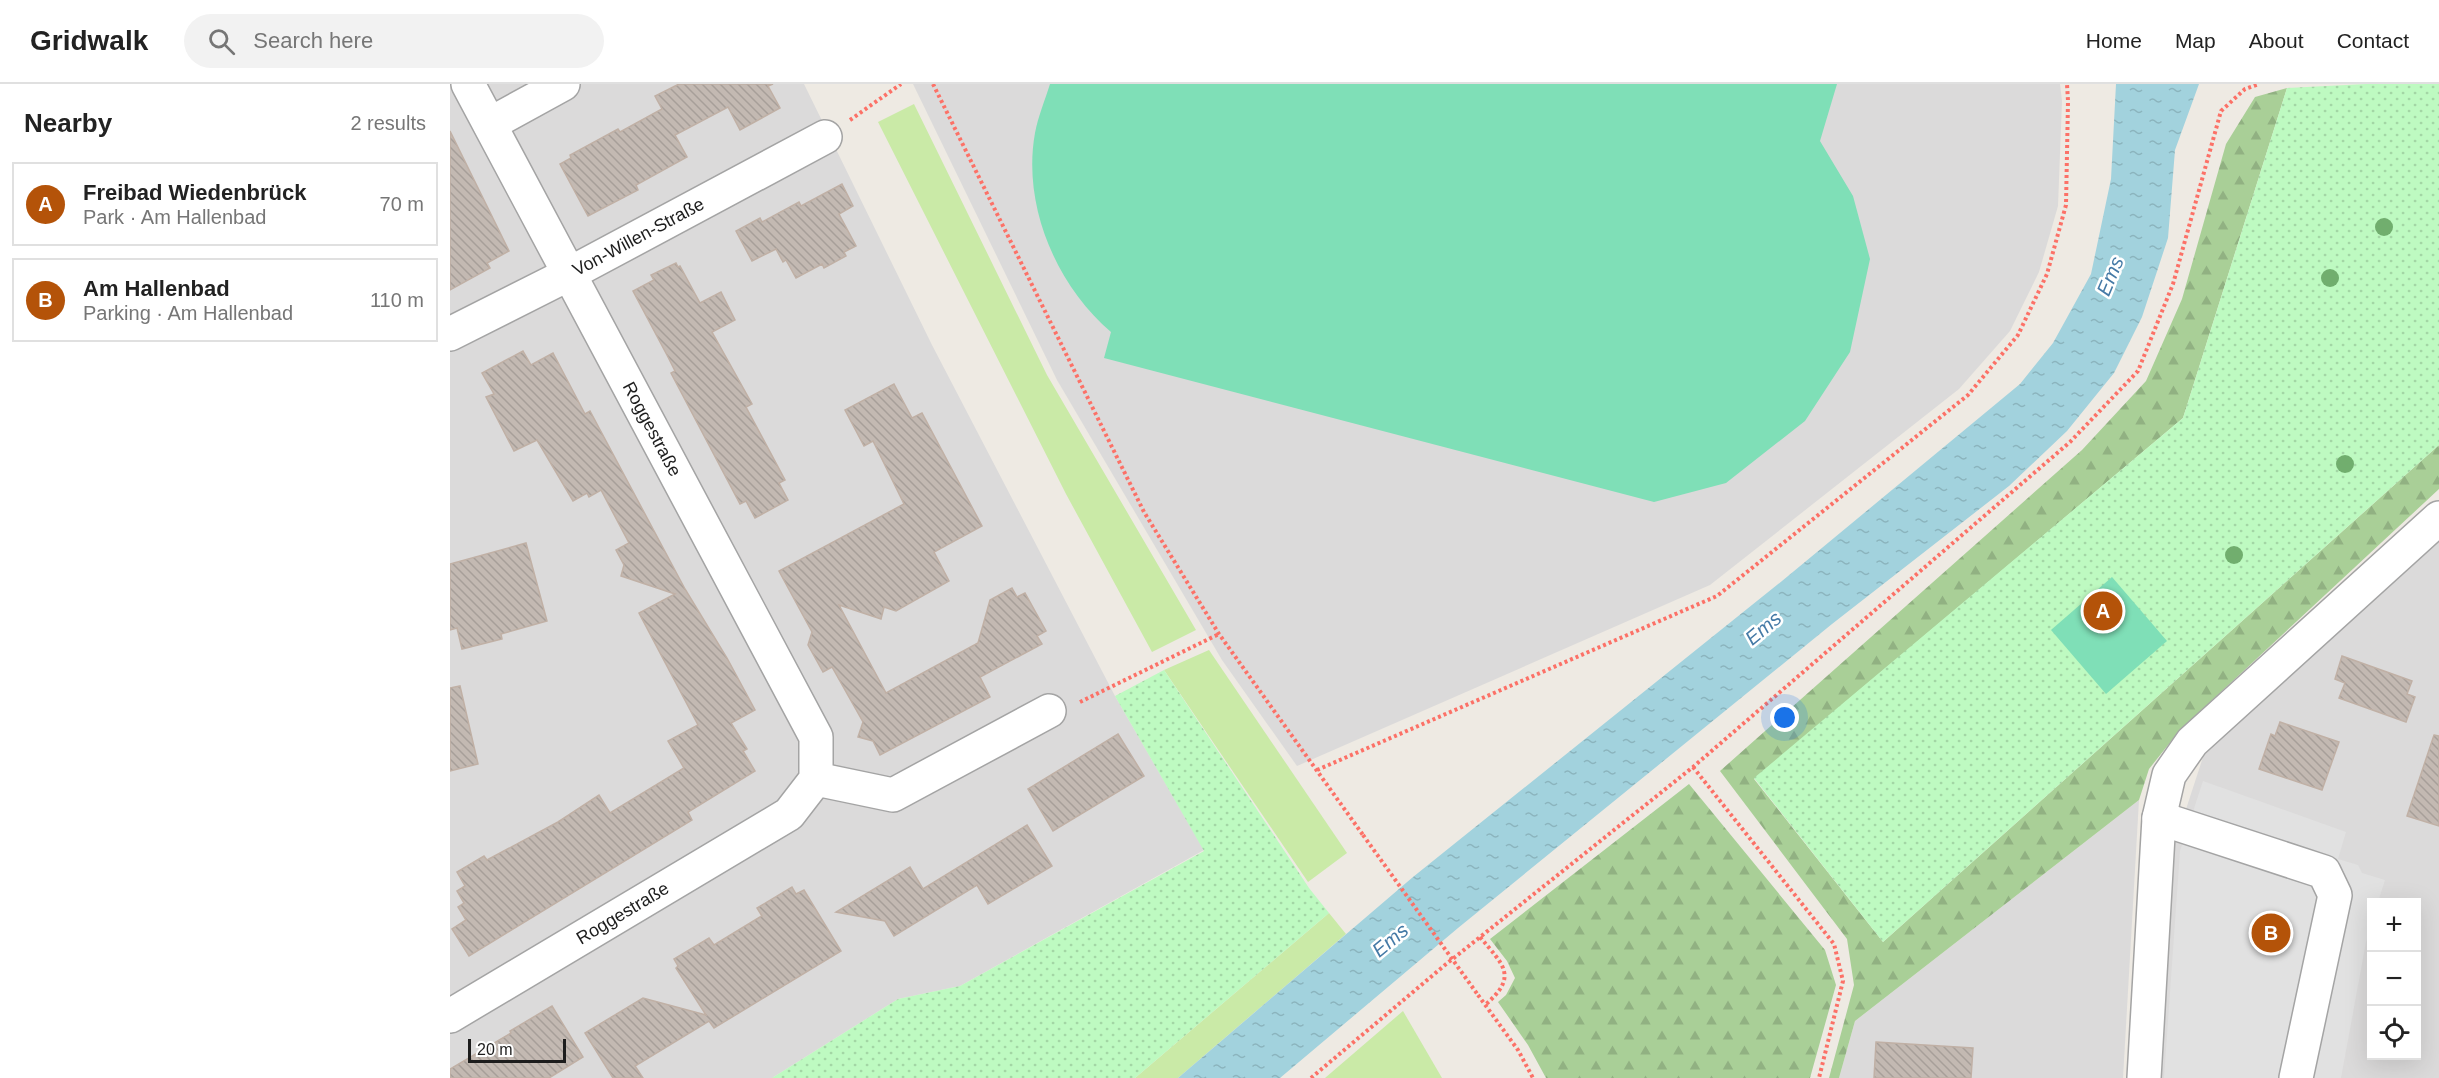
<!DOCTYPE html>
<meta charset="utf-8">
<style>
:root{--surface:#fff;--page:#f2f2f2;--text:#222;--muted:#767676;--line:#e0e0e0;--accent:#b45309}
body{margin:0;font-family:Arial,sans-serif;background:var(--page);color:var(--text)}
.controls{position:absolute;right:18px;bottom:18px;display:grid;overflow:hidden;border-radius:0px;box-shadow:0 6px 24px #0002}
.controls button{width:54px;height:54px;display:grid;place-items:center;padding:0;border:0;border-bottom:2px solid var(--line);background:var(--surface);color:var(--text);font:30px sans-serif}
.scale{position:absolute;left:18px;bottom:15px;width:98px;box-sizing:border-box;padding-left:6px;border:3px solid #1d1d1d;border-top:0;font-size:16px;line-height:21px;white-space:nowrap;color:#1d1d1d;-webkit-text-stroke:4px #fff;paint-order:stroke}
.you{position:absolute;left:1335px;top:634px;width:21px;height:21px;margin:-15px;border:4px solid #fff;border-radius:50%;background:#1a73e8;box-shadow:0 0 0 9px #1a73e833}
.badge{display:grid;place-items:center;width:39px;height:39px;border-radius:50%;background:var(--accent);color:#fff;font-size:20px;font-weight:700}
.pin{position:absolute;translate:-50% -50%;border:3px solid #fff;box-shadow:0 2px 6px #0006}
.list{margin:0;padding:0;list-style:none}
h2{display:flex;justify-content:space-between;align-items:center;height:78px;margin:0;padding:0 24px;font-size:26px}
h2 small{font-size:20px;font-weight:400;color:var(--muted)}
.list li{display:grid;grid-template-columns:39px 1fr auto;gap:18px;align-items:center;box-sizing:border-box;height:84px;margin:0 12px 12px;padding:0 12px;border:2px solid var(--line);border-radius:0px}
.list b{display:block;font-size:22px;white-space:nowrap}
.list p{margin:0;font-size:20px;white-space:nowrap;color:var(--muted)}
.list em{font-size:20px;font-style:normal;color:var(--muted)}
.icon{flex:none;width:33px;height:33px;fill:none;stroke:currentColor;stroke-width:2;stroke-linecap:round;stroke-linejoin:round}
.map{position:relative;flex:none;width:1989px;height:994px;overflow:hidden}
header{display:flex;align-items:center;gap:36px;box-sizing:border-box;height:84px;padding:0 30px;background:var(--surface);border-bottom:2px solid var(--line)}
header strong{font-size:28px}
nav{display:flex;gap:33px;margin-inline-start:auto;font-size:21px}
.search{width:420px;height:54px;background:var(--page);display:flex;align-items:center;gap:15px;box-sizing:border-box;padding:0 21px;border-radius:33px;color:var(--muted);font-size:22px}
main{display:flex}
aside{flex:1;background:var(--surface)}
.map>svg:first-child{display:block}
.residential{fill:#dbdada;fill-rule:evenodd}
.grass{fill:#caeaa7}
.forest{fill:url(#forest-firs)}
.park{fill:url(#park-dots)}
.pitch{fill:#7fdfb7}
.parking{fill:#e1e1e1}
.water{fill:url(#water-ripples)}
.building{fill:url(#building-back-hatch);stroke:#c0b0a5;stroke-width:1.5}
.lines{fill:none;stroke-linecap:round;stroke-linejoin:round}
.minor-casing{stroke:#a4a4a4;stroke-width:36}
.path{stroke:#fc7167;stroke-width:4;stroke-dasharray:3 3;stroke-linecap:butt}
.minor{stroke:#fff;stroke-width:33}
.path-bridge{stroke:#fc7167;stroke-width:4;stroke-dasharray:3 3;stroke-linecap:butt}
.tree{fill:#71ae6e}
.labels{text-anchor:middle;stroke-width:5;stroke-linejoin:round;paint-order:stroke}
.street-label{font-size:18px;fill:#1d1d1d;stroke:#fff}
.water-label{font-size:20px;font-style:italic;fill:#457aa6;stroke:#fff}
</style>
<header>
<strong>Gridwalk</strong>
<div class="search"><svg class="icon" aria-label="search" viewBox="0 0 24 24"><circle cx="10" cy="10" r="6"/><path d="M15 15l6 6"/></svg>Search here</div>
<nav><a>Home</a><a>Map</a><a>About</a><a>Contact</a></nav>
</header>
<main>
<aside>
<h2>Nearby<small>2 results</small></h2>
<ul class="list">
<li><span class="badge">A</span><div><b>Freibad Wiedenbrück</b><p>Park · Am Hallenbad</p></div><em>70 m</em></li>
<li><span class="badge">B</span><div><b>Am Hallenbad</b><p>Parking · Am Hallenbad</p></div><em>110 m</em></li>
</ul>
</aside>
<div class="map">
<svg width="1989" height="994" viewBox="0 0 1989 994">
<defs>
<pattern id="forest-firs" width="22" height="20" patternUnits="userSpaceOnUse" patternTransform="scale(1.5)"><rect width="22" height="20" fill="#a9cf97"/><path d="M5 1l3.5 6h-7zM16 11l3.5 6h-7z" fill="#91b182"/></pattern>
<pattern id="park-dots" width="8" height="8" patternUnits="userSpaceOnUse" patternTransform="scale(1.5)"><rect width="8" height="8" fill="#befac1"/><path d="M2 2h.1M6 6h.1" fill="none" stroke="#a3d6a5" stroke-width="1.8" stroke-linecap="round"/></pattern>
<pattern id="water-ripples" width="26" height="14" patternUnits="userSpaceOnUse" patternTransform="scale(1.5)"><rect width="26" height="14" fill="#a2d2dd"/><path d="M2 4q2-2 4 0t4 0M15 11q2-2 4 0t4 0" fill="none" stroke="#8bb4bd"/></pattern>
<pattern id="building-back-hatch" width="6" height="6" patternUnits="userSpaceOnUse" patternTransform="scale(1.5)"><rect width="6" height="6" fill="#c3b9b2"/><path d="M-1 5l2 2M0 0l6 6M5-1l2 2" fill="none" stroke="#a79f99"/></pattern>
</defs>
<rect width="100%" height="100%" fill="#eeeae3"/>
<g class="residential">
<path d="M 0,0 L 354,0 L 482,261 L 665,612 L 754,766 L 510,902 L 448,915 L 322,994 L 0,994 Z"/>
<path d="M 463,0 L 1610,0 L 1612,17 L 1608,122 L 1589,188 L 1560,247 L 1509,305 L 1260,501 L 847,682 L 772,576 L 607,296 Z"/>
<path d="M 1989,456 L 1989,994 L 1709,994 L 1724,762 L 1755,667 ZM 1922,818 L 1966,818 L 1966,972 L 1922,972 Z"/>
<path d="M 1689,716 L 1673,994 L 1389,994 L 1405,937 Z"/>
</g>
<g class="grass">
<path d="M 464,20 L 597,291 L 746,546 L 702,568 L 616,410 L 428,38 Z"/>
<path d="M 759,566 L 897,769 L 858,798 L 714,586 Z"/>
<path d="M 879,829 L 896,850 L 728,994 L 685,994 Z"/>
<path d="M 953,927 L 992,994 L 875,994 Z"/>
</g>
<g class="forest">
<path d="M 1837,4 L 1733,334 L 1304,695 L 1433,858 L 1989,361 L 1989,405 L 1730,646 L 1699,685 L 1689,716 L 1405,937 L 1389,994 L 1379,994 L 1404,901 L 1397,855 L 1270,687 L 1632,366 L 1696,297 L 1732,215 L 1776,60 L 1805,13 Z"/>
<path d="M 1239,700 L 1375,866 L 1386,901 L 1360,994 L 1096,994 L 1078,961 L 1048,918 L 1056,911 L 1065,894 L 1057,877 L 1040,855 Z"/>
</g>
<g class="park">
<path d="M 1916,0 L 1989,0 L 1989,361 L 1433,858 L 1304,694 L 1733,334 L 1837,4 Z"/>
<path d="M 714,586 L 859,804 L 879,829 L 685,994 L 322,994 L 448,915 L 510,902 L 754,767 L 665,612 Z"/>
</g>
<g class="pitch">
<path d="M 600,0 L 1387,0 L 1370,57 L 1403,112 L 1420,175 L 1400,268 L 1355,337 L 1276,399 L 1204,418 L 654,274 L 661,248 C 606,201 572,121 585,49 C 588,33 595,16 600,0 Z"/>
<path d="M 1662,493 L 1717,557 L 1656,610 L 1601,546 Z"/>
</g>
<path class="parking" d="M 1753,697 L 1896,748 L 1888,775 L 1908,781 L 1912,789 L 1935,796 L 1928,818 L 1922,818 L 1921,840 L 1916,858 L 1891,994 L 1714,994 L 1730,767 Z"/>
<path class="water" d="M 1666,0 L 1749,0 L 1725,66 L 1718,154 L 1692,233 L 1664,289 L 1617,347 L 1559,402 L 1382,540 L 1008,844 L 830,994 L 728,994 L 963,793 L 1332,497 L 1570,300 L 1603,259 L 1641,190 L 1661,95 Z"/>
<g class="building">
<path d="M 229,0 L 323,0 L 318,2 L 330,24 L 290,46 L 278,23 L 225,51 L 237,73 L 186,101 L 188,106 L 138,132 L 110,80 L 121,74 L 120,71 L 168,45 L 170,48 L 212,25 L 205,12 Z"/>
<path d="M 0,47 L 59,167 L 37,179 L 40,184 L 0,206 Z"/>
<path d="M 392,100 L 403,122 L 389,130 L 406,162 L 394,168 L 396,172 L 374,184 L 372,180 L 346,194 L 336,176 L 333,178 L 326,165 L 302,177 L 286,147 L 310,134 L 312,138 L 349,118 L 351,122 Z"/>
<path d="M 226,179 L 228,183 L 230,182 L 250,219 L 271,208 L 285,236 L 262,248 L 302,320 L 296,323 L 335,396 L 329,399 L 338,416 L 305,434 L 296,417 L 290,420 L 221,289 L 225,287 L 218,273 L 183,207 L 204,196 L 201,191 Z"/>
<path d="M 73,267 L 81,281 L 103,269 L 135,330 L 140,327 L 235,505 L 277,574 L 305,626 L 281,639 L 297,665 L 293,667 L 305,687 L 238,728 L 242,736 L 19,872 L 2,845 L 16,836 L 8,823 L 14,819 L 7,807 L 15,802 L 7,788 L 34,772 L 37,776 L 108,738 L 149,711 L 160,729 L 234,684 L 218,657 L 248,641 L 189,529 L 225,510 L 171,492 L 174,481 L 166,466 L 179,459 L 151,406 L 139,413 L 137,409 L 123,417 L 87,356 L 64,367 L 36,313 L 44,310 L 32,289 Z"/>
<path d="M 444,300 L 462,334 L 472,329 L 532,442 L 484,468 L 499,497 L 446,527 L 434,523 L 431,535 L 389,521 L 436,609 L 528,559 L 540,516 L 562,504 L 567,513 L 575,509 L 596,547 L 587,552 L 592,560 L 530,593 L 540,613 L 430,671 L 423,657 L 408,653 L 413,638 L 382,583 L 373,588 L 358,561 L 362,548 L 329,487 L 454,420 L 423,357 L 414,362 L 395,326 Z"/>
<path d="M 76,459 L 97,537 L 51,550 L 52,555 L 12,565 L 7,544 L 0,546 L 0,480 Z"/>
<path d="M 1892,572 L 1962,597 L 1957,610 L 1965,613 L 1956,638 L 1889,614 L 1895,599 L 1885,595 Z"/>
<path d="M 10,602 L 28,680 L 0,687 L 0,604 Z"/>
<path d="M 1830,638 L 1889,658 L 1872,706 L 1809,685 L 1821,650 L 1825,652 Z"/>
<path d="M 668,650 L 694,692 L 603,747 L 578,705 Z"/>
<path d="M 1984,651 L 1989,652 L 1989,742 L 1957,732 Z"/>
<path d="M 577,741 L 602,782 L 538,820 L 527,801 L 444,852 L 435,837 L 386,828 L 460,783 L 473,805 Z"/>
<path d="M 342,803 L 346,810 L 354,806 L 391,867 L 264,944 L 259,937 L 185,982 L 193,994 L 163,994 L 135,949 L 193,914 L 256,931 L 226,884 L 228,882 L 224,875 L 259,854 L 264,861 L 310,833 L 312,832 L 307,824 Z"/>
<path d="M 102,922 L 133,973 L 99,994 L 0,994 L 0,985 L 61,949 L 60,947 Z"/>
<path d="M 1426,958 L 1523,964 L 1521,994 L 1424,994 Z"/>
</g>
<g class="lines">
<defs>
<g id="minor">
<path d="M 40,40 L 113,0"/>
<path id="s1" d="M 0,250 L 119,190 L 375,53"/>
<path d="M 366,695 L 443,711 L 599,627"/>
<path d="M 1709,734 L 1874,788 L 1885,811 L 1846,994"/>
<path id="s2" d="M 0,932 L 339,730 L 366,695 L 366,653 L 18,0"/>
<path d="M 1694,994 L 1709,734 L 1719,691 L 1742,658 L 1989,434"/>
</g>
</defs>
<use href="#minor" class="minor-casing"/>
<g class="path">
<path d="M 483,0 L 694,428 L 769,550 L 913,751"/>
<path d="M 400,36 L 451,0"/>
<path d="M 630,618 L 769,550"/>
<path d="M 1243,683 L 1384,860 L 1393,897 L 1369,994"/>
<path d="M 867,686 L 1267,512 L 1518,311 L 1568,251 L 1597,190 L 1616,121 L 1618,17 L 1617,0"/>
<path d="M 1030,853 C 1053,881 1069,892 1035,921"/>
<path d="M 1028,911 L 1068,966 L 1083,994"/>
<path d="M 861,994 L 995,881 L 1243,683 L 1620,358 L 1688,287 L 1723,200 L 1771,27 L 1795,5 L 1809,0"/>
</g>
<use href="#minor" class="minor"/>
<path class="path-bridge" d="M 913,751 L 1028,911"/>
</g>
<g class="tree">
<circle cx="1934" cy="143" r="9"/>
<circle cx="1880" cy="194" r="9"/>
<circle cx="1895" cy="380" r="9"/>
<circle cx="1784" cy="471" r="9"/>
</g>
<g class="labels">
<g class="street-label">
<text dy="6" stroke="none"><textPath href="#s1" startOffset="212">Von-Willen-Straße</textPath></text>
<text transform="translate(202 345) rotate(62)" y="6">Roggestraße</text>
<text dy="6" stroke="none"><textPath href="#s2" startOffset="201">Roggestraße</textPath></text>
</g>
<g class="water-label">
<text transform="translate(1660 192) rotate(-67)" y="7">Ems</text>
<text transform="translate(1313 544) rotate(-40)" y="7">Ems</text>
<text transform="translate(940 856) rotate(-40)" y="7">Ems</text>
</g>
</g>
</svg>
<div class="controls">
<button>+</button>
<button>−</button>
<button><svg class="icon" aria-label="locate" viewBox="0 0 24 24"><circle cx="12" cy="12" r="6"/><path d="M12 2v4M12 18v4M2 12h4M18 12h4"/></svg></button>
</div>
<div class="scale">20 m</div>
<div class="you"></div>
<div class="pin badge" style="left:1653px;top:527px">A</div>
<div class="pin badge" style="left:1821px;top:849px">B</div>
</div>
</main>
